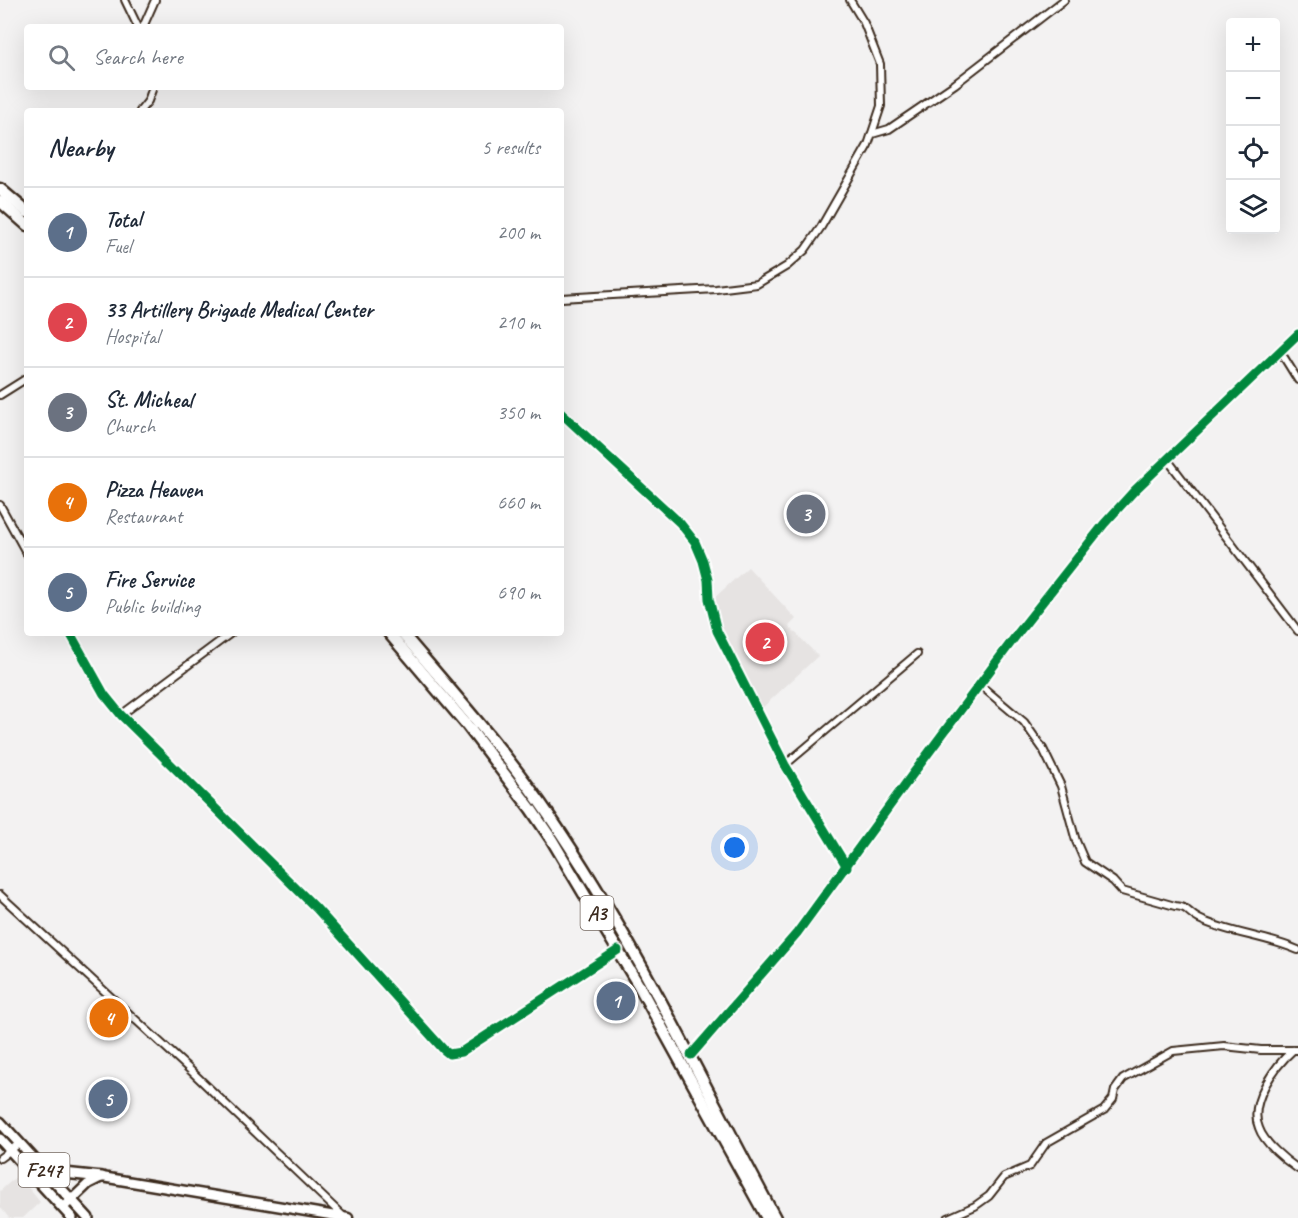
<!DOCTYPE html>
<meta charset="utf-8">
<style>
:root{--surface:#fff;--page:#f2f2f3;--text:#1f2937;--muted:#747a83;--line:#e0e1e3;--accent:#0f766e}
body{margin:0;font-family:Caveat,sans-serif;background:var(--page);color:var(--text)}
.controls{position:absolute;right:18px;top:18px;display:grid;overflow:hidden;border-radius:6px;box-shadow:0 6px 24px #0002}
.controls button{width:54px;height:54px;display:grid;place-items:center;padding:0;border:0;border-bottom:2px solid var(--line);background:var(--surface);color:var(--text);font:30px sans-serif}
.you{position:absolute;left:735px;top:848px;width:21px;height:21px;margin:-15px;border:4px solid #fff;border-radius:50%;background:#1a73e8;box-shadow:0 0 0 9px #1a73e833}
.badge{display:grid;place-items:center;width:39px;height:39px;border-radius:50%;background:var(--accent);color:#fff;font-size:20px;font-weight:700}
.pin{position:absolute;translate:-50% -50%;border:3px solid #fff;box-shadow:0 2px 6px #0006}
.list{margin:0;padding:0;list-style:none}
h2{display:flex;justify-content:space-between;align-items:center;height:78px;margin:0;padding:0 24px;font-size:26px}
h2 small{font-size:20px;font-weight:400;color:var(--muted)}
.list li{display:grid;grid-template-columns:39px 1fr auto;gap:18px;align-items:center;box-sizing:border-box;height:90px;padding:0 24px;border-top:2px solid var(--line)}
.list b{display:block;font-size:22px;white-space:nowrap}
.list p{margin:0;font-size:20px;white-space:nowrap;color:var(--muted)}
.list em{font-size:20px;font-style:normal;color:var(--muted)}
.icon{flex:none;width:33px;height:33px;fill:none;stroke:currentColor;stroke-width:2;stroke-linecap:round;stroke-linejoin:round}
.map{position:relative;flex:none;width:1298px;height:1218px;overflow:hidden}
.search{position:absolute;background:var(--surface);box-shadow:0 6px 24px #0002;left:24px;top:24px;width:540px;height:66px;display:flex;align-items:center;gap:15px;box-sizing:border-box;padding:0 21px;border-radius:6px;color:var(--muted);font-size:22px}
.panel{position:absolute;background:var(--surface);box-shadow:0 6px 24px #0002;left:24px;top:108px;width:540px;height:528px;border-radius:6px}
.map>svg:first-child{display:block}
.built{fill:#e6e3e2}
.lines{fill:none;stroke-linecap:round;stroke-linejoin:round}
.street-casing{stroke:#3b2a1e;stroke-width:10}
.secondary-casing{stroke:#3b2a1e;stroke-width:13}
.primary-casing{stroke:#3b2a1e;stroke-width:14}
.highway-casing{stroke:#3b2a1e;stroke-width:15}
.street{stroke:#fff;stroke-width:6}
.secondary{stroke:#fff;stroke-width:8}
.primary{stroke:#fff;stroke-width:9}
.highway{stroke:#fff;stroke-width:10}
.cycleway-casing{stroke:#fff;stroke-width:13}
.cycleway{stroke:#00873e;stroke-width:9}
.labels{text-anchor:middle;stroke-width:4.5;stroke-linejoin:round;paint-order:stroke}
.shield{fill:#fff;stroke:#766a62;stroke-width:1.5}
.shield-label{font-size:20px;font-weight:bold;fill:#3b2a1e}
</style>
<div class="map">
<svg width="1298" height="1218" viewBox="0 0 1298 1218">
<rect width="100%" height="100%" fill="#f3f2f2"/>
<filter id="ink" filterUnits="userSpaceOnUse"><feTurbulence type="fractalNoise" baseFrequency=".0167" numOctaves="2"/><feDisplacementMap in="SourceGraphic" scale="12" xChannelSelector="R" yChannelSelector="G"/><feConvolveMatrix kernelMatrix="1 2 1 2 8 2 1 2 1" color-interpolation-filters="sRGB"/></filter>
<g filter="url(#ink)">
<g class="built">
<path d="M 748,567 L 796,619 L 789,626 L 818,656 L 761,709 L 718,627 L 713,599 Z"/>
<path d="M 18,1175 L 40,1202 L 23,1218 L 9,1218 L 0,1207 L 0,1191 Z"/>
</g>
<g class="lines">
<defs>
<g id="street">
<path d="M 125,0 L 138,27"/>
<path d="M 143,27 L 155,0"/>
<path d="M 140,111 L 148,101 L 153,87"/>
<path d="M 872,134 L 889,129 L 955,84 L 1064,0"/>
<path d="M 561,298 L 716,289 L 757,284 L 787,266 L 805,250 L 821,227 L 868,145 L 881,106 L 880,64 L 864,23 L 850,0"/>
<path d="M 1280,351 L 1298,380"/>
<path d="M 0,395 L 27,378"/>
<path d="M 561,413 L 680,523 L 695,542 L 703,561 L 708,580 L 709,599 L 717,631 L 785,765 L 847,867"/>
<path d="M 1167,459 L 1298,631"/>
<path d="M 0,505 L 27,554"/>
<path d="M 70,633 L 104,694 L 121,715 L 316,908 L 444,1050 L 449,1054 L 461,1052 L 618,950"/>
<path d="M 980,685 L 1024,722 L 1043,749 L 1061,786 L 1076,841 L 1085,862 L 1113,881 L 1122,891 L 1175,906 C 1189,907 1187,913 1199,919 C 1230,934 1266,936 1298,950"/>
<path d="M 121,715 L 231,633"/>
<path d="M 785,765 L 917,654"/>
<path d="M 0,895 L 187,1067 L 344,1217"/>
<path d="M 1293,1050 C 1275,1066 1248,1103 1259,1128 C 1264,1143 1285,1160 1298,1169"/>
<path d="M 691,1055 L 797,933 L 912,775 L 1018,633 L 1104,524 L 1134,491 L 1298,334"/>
<path d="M 0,1158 L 20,1143"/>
<path d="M 948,1218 L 975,1206 L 989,1196 L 1004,1177 L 1030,1166 L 1046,1143 L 1104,1110 L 1113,1099 L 1115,1090 L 1123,1079 L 1173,1051 L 1224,1046 L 1261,1050 L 1298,1050"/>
</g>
<path id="secondary" d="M 63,1208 L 88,1184 L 102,1177 L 348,1218"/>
<g id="primary">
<path d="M 0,1122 L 88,1218"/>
<path d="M 0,1139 L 72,1218"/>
<path d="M 45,1171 L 102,1177"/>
</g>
<g id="highway">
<path d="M 0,189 L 27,212"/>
<path d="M 0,201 L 27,225"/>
<path d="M 389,633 L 467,725 L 531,809 L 552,840 L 639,986 L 767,1218"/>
<path d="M 402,633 C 453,693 506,752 550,817 C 637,944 702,1083 775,1218"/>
</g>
</defs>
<use href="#street" class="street-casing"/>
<use href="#secondary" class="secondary-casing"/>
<use href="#primary" class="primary-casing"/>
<use href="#highway" class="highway-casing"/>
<use href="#street" class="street"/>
<use href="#secondary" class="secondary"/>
<use href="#primary" class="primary"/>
<use href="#highway" class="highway"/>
<defs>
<g id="cycleway">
<path d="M 561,413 L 680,523 L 695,542 L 703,561 L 708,580 L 709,599 L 717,631 L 785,765 L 847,867"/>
<path d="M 70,633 L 104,694 L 121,715 L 316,908 L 444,1050 L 449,1054 L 461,1052 L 618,950"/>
<path d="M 691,1055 L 797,933 L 912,775 L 1018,633 L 1104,524 L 1134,491 L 1298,334"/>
</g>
</defs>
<use href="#cycleway" class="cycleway-casing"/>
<use href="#cycleway" class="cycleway"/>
</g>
</g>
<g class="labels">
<g class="shield">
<rect x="580.5" y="896" width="33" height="34" rx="4.5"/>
<rect x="18.5" y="1153" width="51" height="34" rx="4.5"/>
</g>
<g class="shield-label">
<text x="597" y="920">A3</text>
<text x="44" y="1177">F247</text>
</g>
</g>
</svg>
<div class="controls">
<button>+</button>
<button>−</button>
<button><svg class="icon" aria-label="locate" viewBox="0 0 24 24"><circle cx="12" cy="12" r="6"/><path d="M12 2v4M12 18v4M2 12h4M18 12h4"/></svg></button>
<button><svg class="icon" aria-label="layers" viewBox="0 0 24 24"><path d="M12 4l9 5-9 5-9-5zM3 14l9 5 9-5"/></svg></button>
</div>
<div class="you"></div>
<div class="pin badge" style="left:616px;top:1001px;background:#5c6f8a">1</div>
<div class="pin badge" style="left:765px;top:642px;background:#e0444e">2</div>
<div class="pin badge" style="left:806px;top:514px;background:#6b7280">3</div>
<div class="pin badge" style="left:109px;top:1018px;background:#e8710a">4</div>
<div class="pin badge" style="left:108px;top:1099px;background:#5c6f8a">5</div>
<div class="search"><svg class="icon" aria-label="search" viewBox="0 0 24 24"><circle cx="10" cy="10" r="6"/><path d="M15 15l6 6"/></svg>Search here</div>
<section class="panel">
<h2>Nearby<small>5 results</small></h2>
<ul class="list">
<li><span class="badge" style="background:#5c6f8a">1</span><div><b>Total</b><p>Fuel</p></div><em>200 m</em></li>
<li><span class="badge" style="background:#e0444e">2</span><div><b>33 Artillery Brigade Medical Center</b><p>Hospital</p></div><em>210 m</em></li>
<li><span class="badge" style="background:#6b7280">3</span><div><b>St. Micheal</b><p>Church</p></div><em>350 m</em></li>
<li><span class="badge" style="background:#e8710a">4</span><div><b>Pizza Heaven</b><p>Restaurant</p></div><em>660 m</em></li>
<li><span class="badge" style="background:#5c6f8a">5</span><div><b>Fire Service</b><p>Public building</p></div><em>690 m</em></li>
</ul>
</section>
</div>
